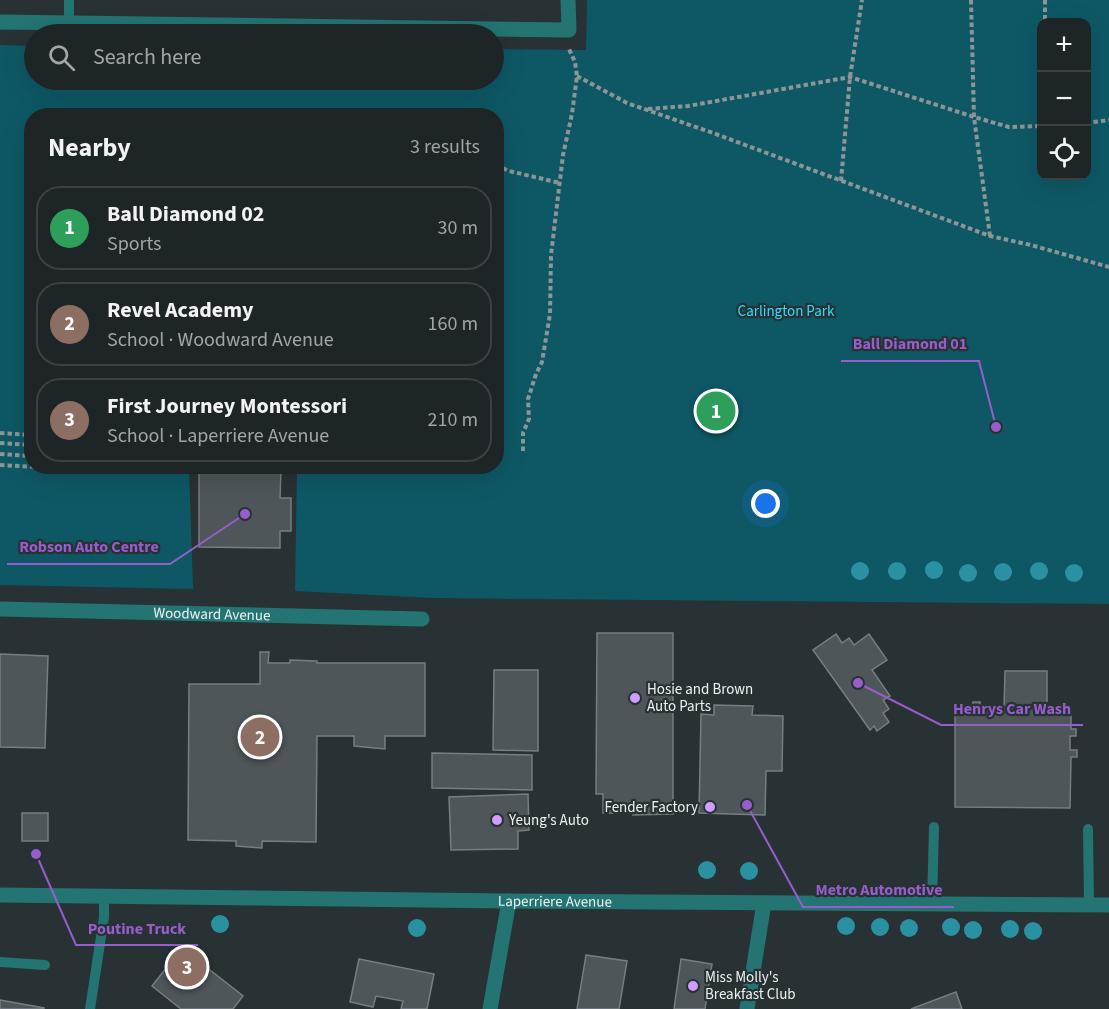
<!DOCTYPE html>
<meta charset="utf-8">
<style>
:root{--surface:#1e2526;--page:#262d2e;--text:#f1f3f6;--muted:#a1a5a7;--line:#3c4243;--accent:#2563eb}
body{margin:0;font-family:"Source Sans 3",sans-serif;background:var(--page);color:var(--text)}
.controls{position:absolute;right:18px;top:18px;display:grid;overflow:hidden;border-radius:12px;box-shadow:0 6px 24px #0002}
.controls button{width:54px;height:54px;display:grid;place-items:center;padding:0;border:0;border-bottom:2px solid var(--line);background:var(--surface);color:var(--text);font:30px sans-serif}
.you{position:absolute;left:766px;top:504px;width:21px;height:21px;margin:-15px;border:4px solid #fff;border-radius:50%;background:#1a73e8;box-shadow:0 0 0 9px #1a73e833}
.badge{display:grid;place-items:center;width:39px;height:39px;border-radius:50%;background:var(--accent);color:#fff;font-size:20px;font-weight:700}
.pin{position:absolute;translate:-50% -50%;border:3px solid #fff;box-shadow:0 2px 6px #0006}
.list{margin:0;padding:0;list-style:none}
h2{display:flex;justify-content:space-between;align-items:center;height:78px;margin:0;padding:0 24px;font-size:26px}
h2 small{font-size:20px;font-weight:400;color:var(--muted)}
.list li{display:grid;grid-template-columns:39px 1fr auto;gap:18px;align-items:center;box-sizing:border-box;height:84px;margin:0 12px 12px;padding:0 12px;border:2px solid var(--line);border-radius:24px}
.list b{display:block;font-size:22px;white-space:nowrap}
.list p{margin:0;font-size:20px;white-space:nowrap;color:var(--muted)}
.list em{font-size:20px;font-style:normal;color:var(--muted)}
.icon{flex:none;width:33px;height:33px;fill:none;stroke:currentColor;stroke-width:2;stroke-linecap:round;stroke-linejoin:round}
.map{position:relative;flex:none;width:1109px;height:1009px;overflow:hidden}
.search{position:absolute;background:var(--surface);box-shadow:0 6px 24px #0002;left:24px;top:24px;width:480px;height:66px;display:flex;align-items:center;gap:15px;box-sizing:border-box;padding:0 21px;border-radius:33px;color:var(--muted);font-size:22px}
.panel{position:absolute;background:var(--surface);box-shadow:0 6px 24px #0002;left:24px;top:108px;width:480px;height:366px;border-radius:24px}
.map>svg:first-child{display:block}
.green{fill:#0e5865;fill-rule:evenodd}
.building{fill:#4e565a;stroke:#757e82;stroke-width:1.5}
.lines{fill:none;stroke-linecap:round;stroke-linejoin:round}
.path{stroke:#8d9596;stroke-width:4;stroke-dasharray:4.5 3;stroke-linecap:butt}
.service{stroke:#237473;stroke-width:10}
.minor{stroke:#237473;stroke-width:15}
.tertiary{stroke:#237473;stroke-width:15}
.tree{fill:#2a91a2}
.poi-dot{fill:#d19dfe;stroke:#283133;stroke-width:2}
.labels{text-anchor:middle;stroke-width:4.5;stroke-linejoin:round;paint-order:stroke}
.park-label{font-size:15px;fill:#2be0fd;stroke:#283133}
.street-label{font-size:15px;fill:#ebf1f2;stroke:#283133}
.poi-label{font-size:15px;fill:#ebf1f2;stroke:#283133;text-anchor:start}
.leader{fill:none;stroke:#975dcc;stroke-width:2}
.callout-dot{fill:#975dcc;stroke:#283133;stroke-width:2}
.callout-label{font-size:16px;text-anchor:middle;font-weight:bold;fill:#975dcc;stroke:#283133;stroke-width:4.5;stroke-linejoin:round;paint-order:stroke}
</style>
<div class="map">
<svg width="1109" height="1009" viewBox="0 0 1109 1009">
<rect width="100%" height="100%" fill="#283133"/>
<path class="green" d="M 587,0 L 1109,0 L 1109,604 L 432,598 L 295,591 L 297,467 L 496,466 L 496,116 L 32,116 L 32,466 L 189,467 L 193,589 L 0,585 L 0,45 L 34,46 L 34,80 L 494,80 L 494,49 L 586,50 ZM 1042,22 L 1086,22 L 1086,176 L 1042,176 Z"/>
<g class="building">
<path d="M 199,469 L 281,470 L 280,498 L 291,498 L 291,531 L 280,531 L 280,548 L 199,547 Z"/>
<path d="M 597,633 L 673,633 L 673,814 L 633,815 L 633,813 L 603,813 L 603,794 L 596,794 Z"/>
<path d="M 836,634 L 842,643 L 849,638 L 854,645 L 869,634 L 887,660 L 872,670 L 890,696 L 883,700 L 889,709 L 883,713 L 889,722 L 877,731 L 874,726 L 870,730 L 813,650 Z"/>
<path d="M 260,652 L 269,652 L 268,663 L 290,663 L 290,660 L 317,661 L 317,663 L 425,663 L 425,736 L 385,736 L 385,749 L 354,746 L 354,736 L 317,736 L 316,842 L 262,841 L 262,848 L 236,846 L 236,841 L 188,840 L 189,684 L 260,684 Z"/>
<path d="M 0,654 L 48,656 L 45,748 L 0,747 Z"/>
<path d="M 494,670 L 538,670 L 538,751 L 493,750 Z"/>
<path d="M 1005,671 L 1047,671 L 1047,709 L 1071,709 L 1071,729 L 1076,729 L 1076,736 L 1070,736 L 1070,750 L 1077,750 L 1077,757 L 1071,757 L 1070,808 L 955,807 L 955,708 L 973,708 L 973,702 L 980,702 L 980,708 L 1004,708 Z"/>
<path d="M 714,705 L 753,706 L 752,715 L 783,716 L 782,771 L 766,771 L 765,815 L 699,813 L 701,714 L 714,715 Z"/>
<path d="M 432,753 L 532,755 L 532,790 L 432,788 Z"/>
<path d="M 528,794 L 529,830 L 518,831 L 518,849 L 451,850 L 449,797 Z"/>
<rect x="22" y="813" width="26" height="28"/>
<path d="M 182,948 L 243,996 L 233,1009 L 181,1009 L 152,986 Z"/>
<path d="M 586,955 L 627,961 L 619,1009 L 577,1009 Z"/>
<path d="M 359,959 L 434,974 L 427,1009 L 401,1009 L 403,1001 L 376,996 L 373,1007 L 350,1002 Z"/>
<path d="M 681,959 L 712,964 L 705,1009 L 674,1009 Z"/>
<path d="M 956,992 L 962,1009 L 911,1009 Z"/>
<path d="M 0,1000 L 44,1008 L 44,1009 L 0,1009 Z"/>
</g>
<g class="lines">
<g class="path">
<path d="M 971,0 L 974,117 L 990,236"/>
<path d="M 1045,0 L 1045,22"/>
<path d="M 577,76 L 627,103 L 713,133 L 990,236 L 1031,245 L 1109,267"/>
<path d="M 648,109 L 688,106 L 850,77 L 974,117 L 1009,127 L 1042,126"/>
<path d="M 1086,123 L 1109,120"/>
<path d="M 496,165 L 509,171 L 560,183"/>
<path d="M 841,181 L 850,77 L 862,0"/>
<path d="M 0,433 L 32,435"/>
<path d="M 0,443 L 32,445"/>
<path d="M 523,451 L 523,433 L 529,419 L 528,399 L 536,374 L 542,362 L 550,314 L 551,255 L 563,155 L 572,114 L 577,76 L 575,62 L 569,49"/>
<path d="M 0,454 L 32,456"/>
<path d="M 0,465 L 57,468 L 57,466"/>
</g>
<g class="service">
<path d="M 69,23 L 69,0"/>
<path d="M 1088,829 L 1089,905"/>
<path d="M 932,904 L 934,827"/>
<path d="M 0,962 L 45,965"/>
<path d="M 90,1009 L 104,917 L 104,896"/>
</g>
<g class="minor">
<path d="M 0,22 L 569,30 L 568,0"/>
<path id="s1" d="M 0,609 L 422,619"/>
<path d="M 490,1009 L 509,901"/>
<path d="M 747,1009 L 764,903"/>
</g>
<path class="tertiary" id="s2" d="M 0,895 L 509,901 L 1109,905"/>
</g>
<g class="tree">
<circle cx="934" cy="570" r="9"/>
<circle cx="860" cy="571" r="9"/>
<circle cx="897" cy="571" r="9"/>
<circle cx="1039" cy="571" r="9"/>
<circle cx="1003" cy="572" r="9"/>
<circle cx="968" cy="573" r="9"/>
<circle cx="1074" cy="573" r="9"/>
<circle cx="707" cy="870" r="9"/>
<circle cx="749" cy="871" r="9"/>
<circle cx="220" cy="924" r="9"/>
<circle cx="846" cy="926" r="9"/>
<circle cx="880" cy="927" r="9"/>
<circle cx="951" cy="927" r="9"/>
<circle cx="417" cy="928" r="9"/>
<circle cx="909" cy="928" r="9"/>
<circle cx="1010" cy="929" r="9"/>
<circle cx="973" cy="930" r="9"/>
<circle cx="1033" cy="931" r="9"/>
</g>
<g class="poi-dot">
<circle cx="635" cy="698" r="6"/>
<circle cx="710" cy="807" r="6"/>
<circle cx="497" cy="820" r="6"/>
<circle cx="693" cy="986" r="6"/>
</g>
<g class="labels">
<g class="park-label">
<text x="786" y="316">Carlington Park</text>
</g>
<g class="street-label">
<text dy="5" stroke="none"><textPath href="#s1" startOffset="212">Woodward Avenue</textPath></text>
<text dy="5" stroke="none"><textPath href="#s2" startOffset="555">Laperriere Avenue</textPath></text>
</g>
<g class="poi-label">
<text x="647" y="694">Hosie and Brown<tspan x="647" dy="17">Auto Parts</tspan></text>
<text x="698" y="812" text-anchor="end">Fender Factory</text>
<text x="509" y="825">Yeung's Auto</text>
<text x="705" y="982">Miss Molly's<tspan x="705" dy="17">Breakfast Club</tspan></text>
</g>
</g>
<path class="leader" d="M996 427L979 361H841M245 514L170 564H7M858 683L941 725H1083M747 805L803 907H954M36 854L76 945H198"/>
<g class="callout-dot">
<circle cx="996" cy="427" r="6"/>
<circle cx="245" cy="514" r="6"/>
<circle cx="858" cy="683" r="6"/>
<circle cx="747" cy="805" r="6"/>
<circle cx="36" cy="854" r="6"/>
</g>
<g class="callout-label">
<text x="910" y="349">Ball Diamond 01</text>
<text x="89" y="552">Robson Auto Centre</text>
<text x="1012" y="714">Henrys Car Wash</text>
<text x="879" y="895">Metro Automotive</text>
<text x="137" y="934">Poutine Truck</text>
</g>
</svg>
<div class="controls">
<button>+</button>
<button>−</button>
<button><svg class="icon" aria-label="locate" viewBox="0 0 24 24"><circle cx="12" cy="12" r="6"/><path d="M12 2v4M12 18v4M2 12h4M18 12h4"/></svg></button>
</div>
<div class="you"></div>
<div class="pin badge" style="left:716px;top:411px;background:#2e9e5b">1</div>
<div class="pin badge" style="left:260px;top:737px;background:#8d6e63">2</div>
<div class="pin badge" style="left:187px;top:967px;background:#8d6e63">3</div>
<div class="search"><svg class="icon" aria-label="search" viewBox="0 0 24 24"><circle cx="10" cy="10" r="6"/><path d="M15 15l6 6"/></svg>Search here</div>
<section class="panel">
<h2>Nearby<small>3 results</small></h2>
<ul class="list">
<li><span class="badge" style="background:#2e9e5b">1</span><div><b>Ball Diamond 02</b><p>Sports</p></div><em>30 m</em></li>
<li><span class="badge" style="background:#8d6e63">2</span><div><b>Revel Academy</b><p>School · Woodward Avenue</p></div><em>160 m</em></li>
<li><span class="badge" style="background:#8d6e63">3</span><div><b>First Journey Montessori</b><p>School · Laperriere Avenue</p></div><em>210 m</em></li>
</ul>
</section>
</div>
